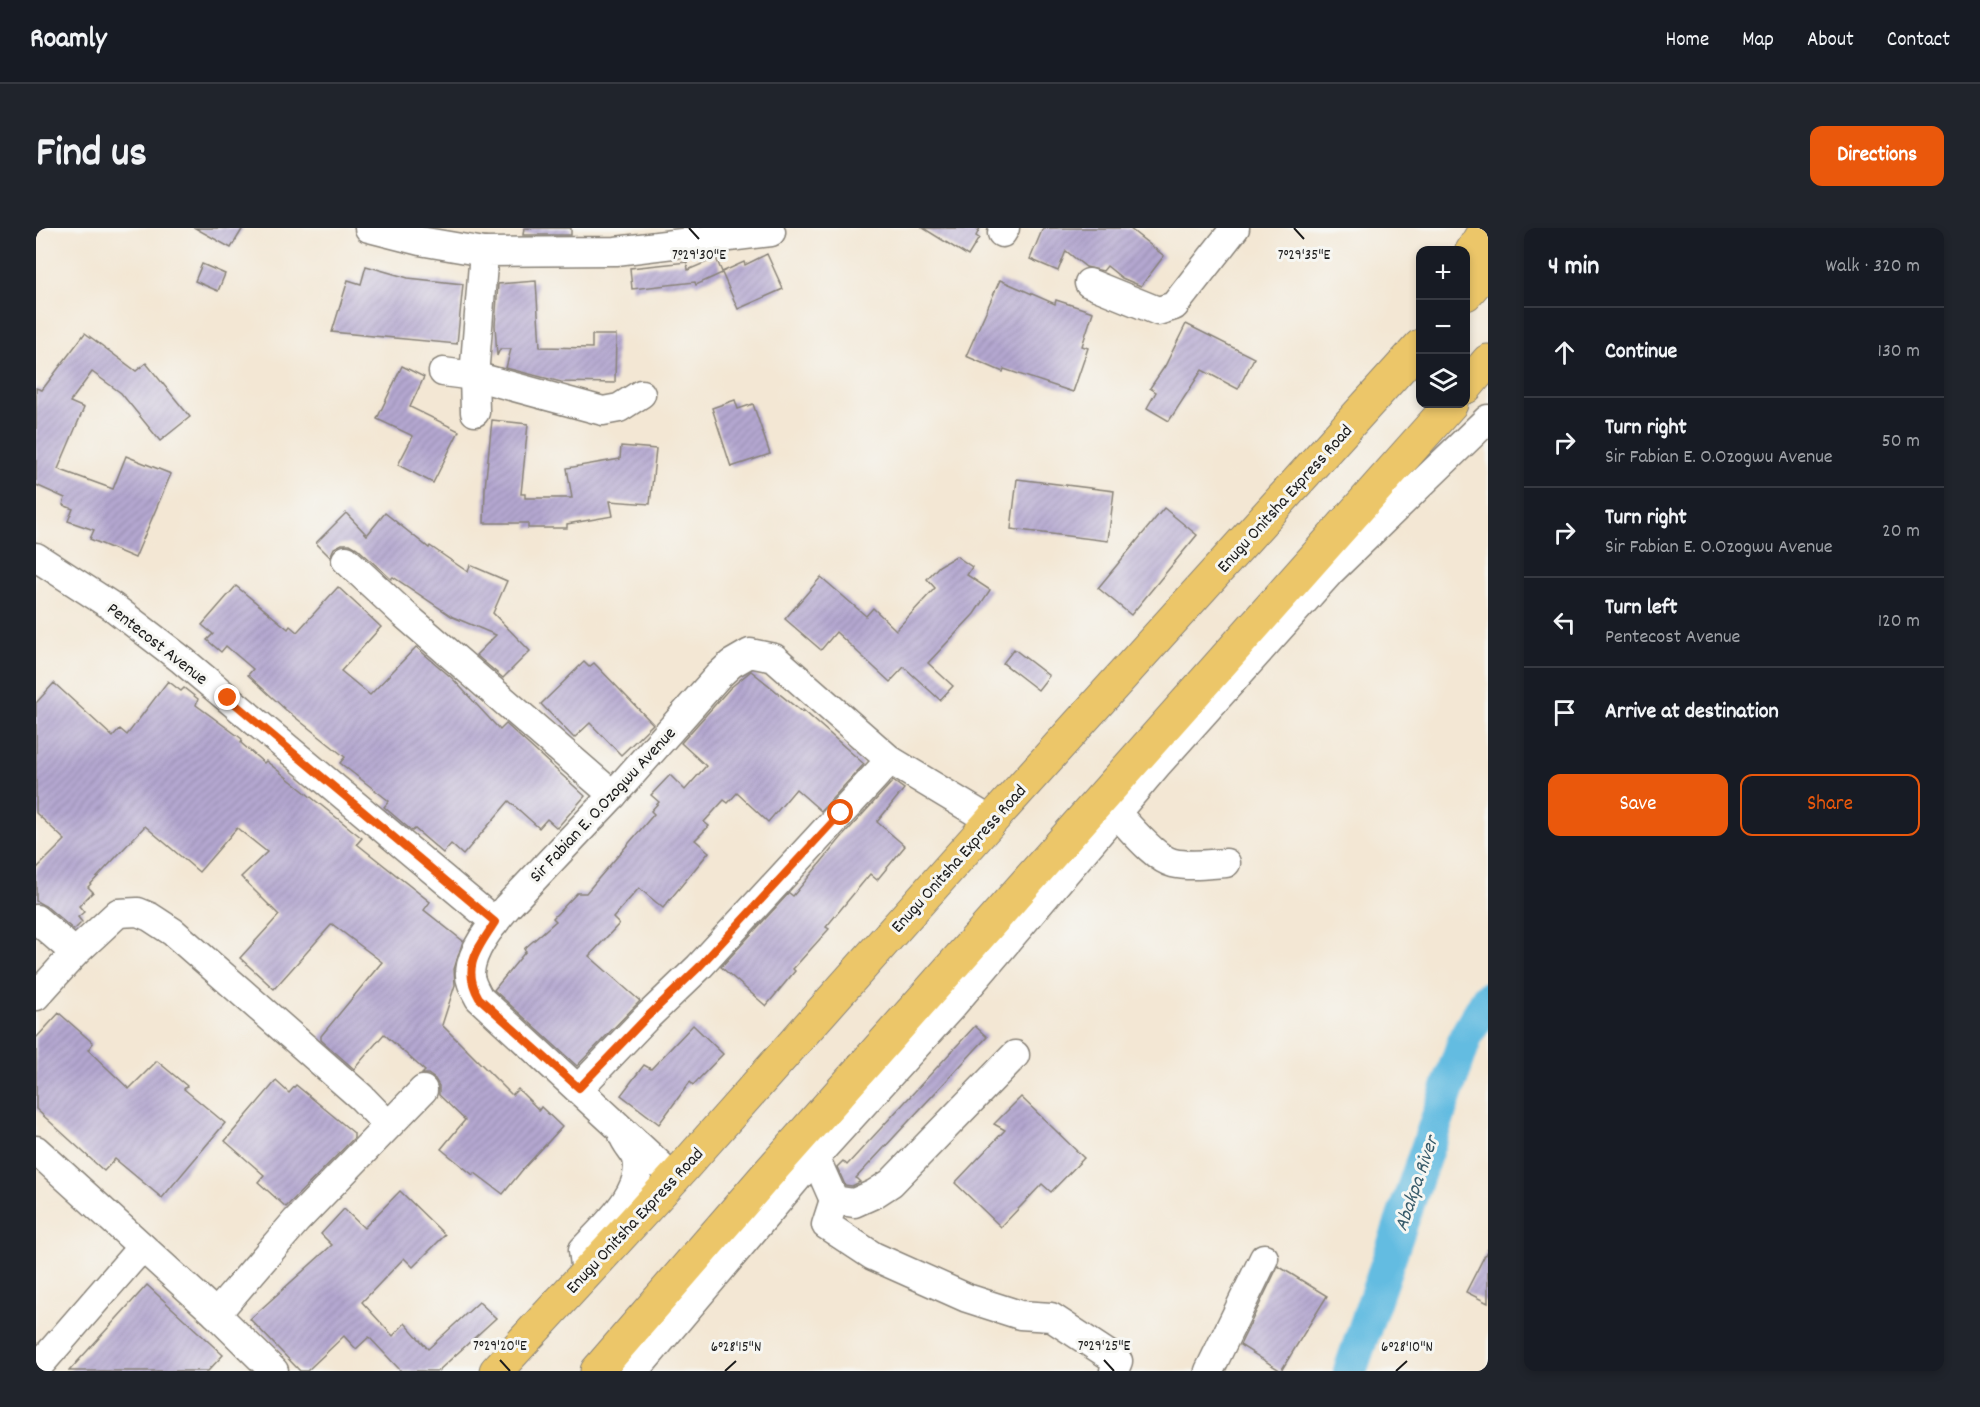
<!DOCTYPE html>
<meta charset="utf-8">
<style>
:root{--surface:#171b24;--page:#20242c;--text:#f1f3f6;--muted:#9ea1a6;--line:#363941;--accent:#ea580c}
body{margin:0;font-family:Dekko,sans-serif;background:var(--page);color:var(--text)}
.controls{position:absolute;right:18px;top:18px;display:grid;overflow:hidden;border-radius:12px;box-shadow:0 3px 9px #0003}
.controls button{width:54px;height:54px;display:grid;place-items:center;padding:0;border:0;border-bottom:2px solid var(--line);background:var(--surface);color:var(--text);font:30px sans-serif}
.stop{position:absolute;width:18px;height:18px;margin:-14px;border:4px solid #ea580c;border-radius:50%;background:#fff}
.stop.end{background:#ea580c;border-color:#fff;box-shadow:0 2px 6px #0008}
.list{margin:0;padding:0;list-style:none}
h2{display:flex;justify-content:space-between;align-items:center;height:78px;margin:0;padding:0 24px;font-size:26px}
h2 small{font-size:20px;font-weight:400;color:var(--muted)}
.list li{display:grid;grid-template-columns:39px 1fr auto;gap:18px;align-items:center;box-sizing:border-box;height:90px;padding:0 24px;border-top:2px solid var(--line)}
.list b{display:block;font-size:22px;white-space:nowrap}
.list p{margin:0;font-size:20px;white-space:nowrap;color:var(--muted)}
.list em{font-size:20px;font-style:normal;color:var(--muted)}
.actions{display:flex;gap:12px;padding:18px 24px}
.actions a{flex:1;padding:14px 0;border:2px solid var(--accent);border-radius:12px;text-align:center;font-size:21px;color:var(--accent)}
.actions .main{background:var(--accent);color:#fff}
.icon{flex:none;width:33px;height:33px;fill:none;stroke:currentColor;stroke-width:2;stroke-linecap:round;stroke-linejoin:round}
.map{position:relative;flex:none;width:1452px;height:1143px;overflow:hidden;border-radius:12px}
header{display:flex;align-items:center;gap:36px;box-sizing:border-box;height:84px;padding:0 30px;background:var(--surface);border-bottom:2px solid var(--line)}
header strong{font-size:28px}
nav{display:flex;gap:33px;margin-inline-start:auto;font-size:21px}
.intro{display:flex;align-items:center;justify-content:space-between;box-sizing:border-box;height:144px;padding:0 36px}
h1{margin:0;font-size:42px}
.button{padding:15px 27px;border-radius:12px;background:var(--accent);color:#fff;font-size:21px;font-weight:700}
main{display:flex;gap:36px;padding:0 36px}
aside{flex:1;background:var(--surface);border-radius:12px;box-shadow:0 3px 9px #0003}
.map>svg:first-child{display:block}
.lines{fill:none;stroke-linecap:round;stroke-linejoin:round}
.river{stroke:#64bce1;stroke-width:34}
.building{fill:url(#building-hatch)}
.minor-casing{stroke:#888278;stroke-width:31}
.highway-casing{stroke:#888278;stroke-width:35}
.minor{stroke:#fff;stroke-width:28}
.highway{stroke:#ecc669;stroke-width:33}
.route{stroke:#ea580c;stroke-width:8}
.ticks{fill:none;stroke:#1c1c1c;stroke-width:2}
.labels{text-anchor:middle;stroke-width:6;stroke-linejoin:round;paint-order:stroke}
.street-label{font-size:18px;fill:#1c1c1c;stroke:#f6f6f2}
.water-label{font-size:20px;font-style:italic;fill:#395c6b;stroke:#f6f6f2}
.ticks-label{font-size:15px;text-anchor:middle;fill:#1c1c1c;stroke:#f6f6f2;stroke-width:6;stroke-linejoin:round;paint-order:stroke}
</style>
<header>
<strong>Roamly</strong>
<nav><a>Home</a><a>Map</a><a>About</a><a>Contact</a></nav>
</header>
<div class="intro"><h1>Find us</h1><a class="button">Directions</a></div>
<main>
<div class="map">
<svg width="1452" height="1143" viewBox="0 0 1452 1143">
<defs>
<pattern id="building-hatch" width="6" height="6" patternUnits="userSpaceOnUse" patternTransform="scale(1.5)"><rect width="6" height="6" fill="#b4a7d0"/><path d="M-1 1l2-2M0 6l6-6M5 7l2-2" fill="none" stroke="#9a8fb2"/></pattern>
</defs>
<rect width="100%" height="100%" fill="#f6f6f2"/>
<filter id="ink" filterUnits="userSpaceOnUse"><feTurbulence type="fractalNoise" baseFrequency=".0167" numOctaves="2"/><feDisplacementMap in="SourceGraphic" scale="12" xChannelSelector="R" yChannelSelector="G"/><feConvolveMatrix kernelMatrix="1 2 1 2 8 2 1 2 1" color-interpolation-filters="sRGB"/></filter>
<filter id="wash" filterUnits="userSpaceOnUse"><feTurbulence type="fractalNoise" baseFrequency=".008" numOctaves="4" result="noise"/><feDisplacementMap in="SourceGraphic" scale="24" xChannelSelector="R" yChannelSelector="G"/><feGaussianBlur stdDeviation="1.35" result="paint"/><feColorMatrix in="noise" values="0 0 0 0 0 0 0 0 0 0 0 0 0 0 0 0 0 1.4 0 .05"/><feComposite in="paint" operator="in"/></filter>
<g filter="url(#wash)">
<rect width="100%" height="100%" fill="#f3e7d4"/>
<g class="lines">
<path class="river" d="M 1314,1143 L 1430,808 L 1452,770"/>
</g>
<g id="blocks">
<g class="building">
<path d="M 159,0 L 207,0 L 195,20 Z"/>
<path d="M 488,0 L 535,0 L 535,7 L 487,7 Z"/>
<path d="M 887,0 L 944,0 L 940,8 L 943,10 L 932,28 Z"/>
<path d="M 1007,0 L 1093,0 L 1128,28 L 1105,58 L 1086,50 L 1071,38 L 1067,43 L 1050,39 L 1030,23 L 1022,43 L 994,31 Z"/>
<path d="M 731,26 L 747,61 L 702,81 L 686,45 L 660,57 L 659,54 L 596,61 L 594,40 L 651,34 L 652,42 L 680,30 L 686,44 L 708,34 L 709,37 Z"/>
<path d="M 166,36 L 189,46 L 182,63 L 159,53 Z"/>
<path d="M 330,38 L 372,50 L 427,56 L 421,116 L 296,104 L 312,52 L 325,56 Z"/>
<path d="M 964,52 L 1019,76 L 1020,72 L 1057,84 L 1046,118 L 1052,120 L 1037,164 L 968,141 L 967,144 L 930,128 Z"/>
<path d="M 500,53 L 504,119 L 556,120 L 556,107 L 580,107 L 579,155 L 525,154 L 470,140 L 475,121 L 464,121 L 461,128 L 459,97 L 462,56 Z"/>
<path d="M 1150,96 L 1218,130 L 1202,161 L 1166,142 L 1133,193 L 1111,180 L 1120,164 L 1114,160 L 1129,138 Z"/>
<path d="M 49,105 L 100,143 L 110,135 L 154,189 L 124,213 L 85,165 L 56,144 L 34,174 L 48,180 L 22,241 L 77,261 L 90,228 L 135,246 L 99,330 L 54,311 L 58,302 L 32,293 L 37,281 L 27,277 L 29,270 L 0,257 L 0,160 L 6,162 Z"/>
<path d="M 366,138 L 388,149 L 374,179 L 423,203 L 397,255 L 362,237 L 377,208 L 341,191 Z"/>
<path d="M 699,172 L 702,181 L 717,176 L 734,226 L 695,239 L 676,180 Z"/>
<path d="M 456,192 L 492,196 L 485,266 L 489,266 L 489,270 L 536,270 L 531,240 L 584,231 L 585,218 L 620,221 L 614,276 L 574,273 L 577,288 L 531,296 L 531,300 L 492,300 L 492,295 L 448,295 L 449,260 Z"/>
<path d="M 981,251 L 1078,263 L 1072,313 L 975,301 Z"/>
<path d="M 1128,280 L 1161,307 L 1095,387 L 1062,360 Z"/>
<path d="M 310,285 L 331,307 L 349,285 L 393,320 L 394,318 L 432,344 L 434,337 L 471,353 L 457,385 L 494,423 L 467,450 L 440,427 L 460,407 L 417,389 L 357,349 L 355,351 L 321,320 L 314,316 L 306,316 L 298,320 L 294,329 L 280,315 Z"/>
<path d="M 920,328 L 936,339 L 931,347 L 954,362 L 938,386 L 892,435 L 917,458 L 904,472 L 868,439 L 854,454 L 800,404 L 785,422 L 749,391 L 785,349 L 830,388 L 837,380 L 860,402 L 899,360 L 891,351 L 903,338 Z"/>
<path d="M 200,358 L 252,401 L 254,398 L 261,404 L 302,359 L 345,399 L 305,443 L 334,467 L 380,419 L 416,450 L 464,502 L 470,496 L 549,568 L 521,600 L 511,591 L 503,600 L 473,573 L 427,627 L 415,616 L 407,625 L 379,601 L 376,603 L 348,579 L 353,573 L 304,535 L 309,529 L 250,482 L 212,447 L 217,441 L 190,418 L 185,424 L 171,412 L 177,406 L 166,397 Z"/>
<path d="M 978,421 L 1013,448 L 1002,462 L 967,435 Z"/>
<path d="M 548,434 L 553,439 L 558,435 L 617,496 L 585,527 L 554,495 L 538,510 L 505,476 Z"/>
<path d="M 715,443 L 766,484 L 767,482 L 828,536 L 785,583 L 760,561 L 732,594 L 701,565 L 692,575 L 688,572 L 668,594 L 673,598 L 659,612 L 673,624 L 627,680 L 603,660 L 577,690 L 583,696 L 553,728 L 604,773 L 541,838 L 458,762 L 490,723 L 488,721 L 520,693 L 517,690 L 541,665 L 550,665 L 618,586 L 615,583 L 623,574 L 615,567 L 634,547 L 649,562 L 670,538 L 645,515 L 694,460 Z"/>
<path d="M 132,453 L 145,463 L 148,460 L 162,471 L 160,477 L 206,511 L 205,515 L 228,535 L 230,533 L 326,610 L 321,616 L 394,674 L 388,682 L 427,713 L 418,741 L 419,757 L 406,797 L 476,867 L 482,861 L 503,882 L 505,879 L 526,899 L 488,940 L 467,966 L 439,945 L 437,947 L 405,921 L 429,892 L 403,867 L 403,858 L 399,851 L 392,846 L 386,846 L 389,843 L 348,806 L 318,841 L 285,812 L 285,808 L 346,734 L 296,696 L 238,761 L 204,730 L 243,687 L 205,649 L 231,624 L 201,600 L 163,644 L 109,598 L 52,659 L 57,664 L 43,678 L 48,684 L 42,689 L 46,694 L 38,702 L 11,679 L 0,673 L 0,641 L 29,612 L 0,585 L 0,475 L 18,455 L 77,509 L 84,501 L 91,507 Z"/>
<path d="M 857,553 L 868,561 L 841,594 L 869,618 L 841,652 L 834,646 L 790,699 L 793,701 L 757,741 L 759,743 L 730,778 L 685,739 L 753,665 L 757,668 L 805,610 Z"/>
<path d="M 23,785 L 57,815 L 52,822 L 93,861 L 121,833 L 151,858 L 148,861 L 189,895 L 126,970 L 79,931 L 68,943 L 0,881 L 0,810 Z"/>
<path d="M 657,797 L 687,826 L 657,857 L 654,854 L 623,896 L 585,867 L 608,837 L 615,841 Z"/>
<path d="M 939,798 L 951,809 L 820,950 L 824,954 L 816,958 L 809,957 L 801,939 L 807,933 L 811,937 Z"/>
<path d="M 240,853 L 253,865 L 260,857 L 318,905 L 318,910 L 250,979 L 222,954 L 228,947 L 189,913 Z"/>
<path d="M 985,869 L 1048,930 L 1015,964 L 1006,956 L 965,999 L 919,955 L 969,902 L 958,896 Z"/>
<path d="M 364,963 L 409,1007 L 377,1039 L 368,1030 L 326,1074 L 357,1108 L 369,1095 L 392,1121 L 443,1074 L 460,1090 L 402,1143 L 365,1143 L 333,1109 L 320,1121 L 308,1108 L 271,1143 L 264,1143 L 214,1091 L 296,1017 L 285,1006 L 308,981 L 328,1000 Z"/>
<path d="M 1452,1021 L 1452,1075 L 1430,1064 Z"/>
<path d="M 1242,1038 L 1291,1068 L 1245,1143 L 1204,1117 Z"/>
<path d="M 111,1057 L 187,1127 L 172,1143 L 33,1143 Z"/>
</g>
</g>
</g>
<g filter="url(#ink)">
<use href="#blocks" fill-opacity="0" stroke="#888278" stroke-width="1.5"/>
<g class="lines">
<defs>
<g id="minor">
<path d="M 333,0 L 384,13 L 448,24"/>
<path d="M 966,5 L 969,0"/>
<path d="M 1053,55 L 1122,83 L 1138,78 L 1199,0"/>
<path d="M 407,144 L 438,148 L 567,183 L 583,180 L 605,166"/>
<path d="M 439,184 L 438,148 L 448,24 L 580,23 L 735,4"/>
<path d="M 0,329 L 77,379 L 146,432 L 459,694"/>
<path d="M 310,332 L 369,387 L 577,567"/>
<path d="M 1080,585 C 1094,599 1119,631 1137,635 C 1154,639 1173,636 1190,635"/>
<path d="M 0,691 L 39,725"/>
<path d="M 0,768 L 39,725 L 82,685 L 102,684 L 114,689 L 137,704 L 325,869 L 352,897"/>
<path d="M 543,860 L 611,789 L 663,739 L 854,532"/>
<path d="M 0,922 L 180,1086 L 238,1143"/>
<path d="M 779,929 L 798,972 L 818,975 L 838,966 L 855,955 L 979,827"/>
<path d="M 638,950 L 443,770 C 439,762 433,753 434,744 C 436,720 457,696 471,679 L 577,567 L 682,448 L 695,436 L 714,425 L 738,430 L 854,532 L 955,593"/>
<path d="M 798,972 L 790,997 L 837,1028 L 931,1070 L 984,1087 L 1015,1089 L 1082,1133 L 1078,1143"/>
<path d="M 550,1045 L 547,1022 C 566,1001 609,964 601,931 C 599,924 590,916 587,907"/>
<path d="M 180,1086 L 260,993 L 387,862"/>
<path d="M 0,1141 L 106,1019"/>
<path d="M 599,1143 L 779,929 L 917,777 L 1121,537 L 1296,342 L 1452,191"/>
<path d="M 1173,1143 L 1228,1030"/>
</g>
<g id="highway">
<path d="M 1430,33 L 1450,0"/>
<path d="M 1430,66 L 1452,40"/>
<path d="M 1430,159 L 1452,133"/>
<path d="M 460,1143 L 638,950 L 955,593 L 1384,118"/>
<path d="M 561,1143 L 729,949 L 1415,176"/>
</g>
</defs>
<use href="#minor" class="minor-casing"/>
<use href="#highway" class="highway-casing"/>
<use href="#minor" class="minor"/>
<use href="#highway" class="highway"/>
</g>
</g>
<g class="lines" filter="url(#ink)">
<path class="route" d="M 192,470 L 459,694 C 442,721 425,739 443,770 L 543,860 L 611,789 L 663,739 L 805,585"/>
</g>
<path class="ticks" d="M 653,0 L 663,11M 1258,0 L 1268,11M 464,1132 L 474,1143M 1068,1132 L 1078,1143M 689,1143 L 700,1133M 1360,1143 L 1371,1133"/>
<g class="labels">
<g class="street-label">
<text transform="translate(1248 270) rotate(-48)" y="6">Enugu Onitsha Express Road</text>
<text transform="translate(122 415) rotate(38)" y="6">Pentecost Avenue</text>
<text transform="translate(566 576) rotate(-47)" y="6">Sir Fabian E. O.Ozogwu Avenue</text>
<text transform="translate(922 630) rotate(-48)" y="6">Enugu Onitsha Express Road</text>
<text transform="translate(598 992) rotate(-47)" y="6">Enugu Onitsha Express Road</text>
</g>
<g class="water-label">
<text transform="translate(1379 955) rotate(-71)" y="7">Abakpa River</text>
</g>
</g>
<g class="ticks-label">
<text x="663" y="31">7°29'30"E</text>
<text x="1268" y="31">7°29'35"E</text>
<text x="464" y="1122">7°29'20"E</text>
<text x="1068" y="1122">7°29'25"E</text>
<text x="700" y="1123">6°28'15"N</text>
<text x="1371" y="1123">6°28'10"N</text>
</g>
</svg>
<div class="controls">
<button>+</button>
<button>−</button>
<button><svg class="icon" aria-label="layers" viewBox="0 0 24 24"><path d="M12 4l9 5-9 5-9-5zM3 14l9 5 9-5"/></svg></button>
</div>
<div class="stop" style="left:805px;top:585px"></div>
<div class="stop end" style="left:192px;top:470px"></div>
</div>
<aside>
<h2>4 min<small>Walk · 320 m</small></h2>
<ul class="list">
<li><svg class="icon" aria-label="ahead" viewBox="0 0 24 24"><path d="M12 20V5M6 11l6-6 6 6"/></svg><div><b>Continue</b></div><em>130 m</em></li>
<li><svg class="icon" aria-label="right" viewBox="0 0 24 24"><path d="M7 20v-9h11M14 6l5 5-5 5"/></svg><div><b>Turn right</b><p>Sir Fabian E. O.Ozogwu Avenue</p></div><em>50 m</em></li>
<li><svg class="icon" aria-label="right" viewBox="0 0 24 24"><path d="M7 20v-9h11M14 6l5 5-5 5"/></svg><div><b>Turn right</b><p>Sir Fabian E. O.Ozogwu Avenue</p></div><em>20 m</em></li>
<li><svg class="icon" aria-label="left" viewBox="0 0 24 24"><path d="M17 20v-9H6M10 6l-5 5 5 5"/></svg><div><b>Turn left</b><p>Pentecost Avenue</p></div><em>120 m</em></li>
<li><svg class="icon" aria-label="arrive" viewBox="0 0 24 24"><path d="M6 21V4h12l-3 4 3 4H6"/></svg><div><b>Arrive at destination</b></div></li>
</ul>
<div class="actions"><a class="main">Save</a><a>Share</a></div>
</aside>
</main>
